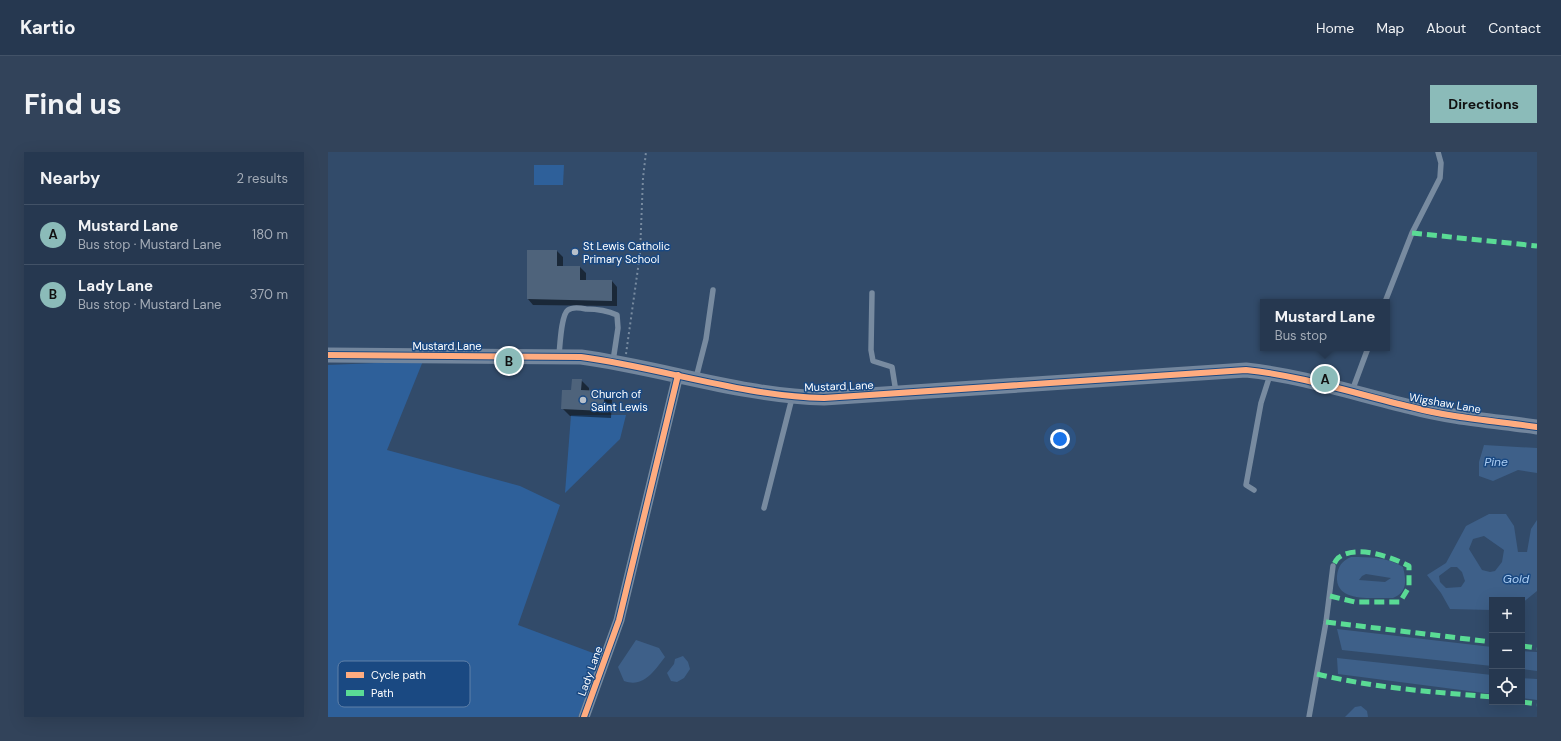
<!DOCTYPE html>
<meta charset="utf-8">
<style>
:root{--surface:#263850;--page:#32435a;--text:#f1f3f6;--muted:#a4acb7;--line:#425267;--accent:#8bbbb9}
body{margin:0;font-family:"DM Sans",sans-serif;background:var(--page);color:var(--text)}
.controls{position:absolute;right:12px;bottom:12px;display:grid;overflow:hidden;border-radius:0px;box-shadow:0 4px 16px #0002}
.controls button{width:36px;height:36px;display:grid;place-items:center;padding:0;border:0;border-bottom:1px solid var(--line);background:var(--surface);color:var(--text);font:20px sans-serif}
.you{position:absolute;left:732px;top:287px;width:14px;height:14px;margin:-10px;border:3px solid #fff;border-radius:50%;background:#1a73e8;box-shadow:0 0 0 6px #1a73e833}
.badge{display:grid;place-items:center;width:26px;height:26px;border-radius:50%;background:var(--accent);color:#111;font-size:13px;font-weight:700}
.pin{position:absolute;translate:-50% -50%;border:2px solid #fff;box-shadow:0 1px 4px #0006}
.popup{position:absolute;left:932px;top:147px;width:130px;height:52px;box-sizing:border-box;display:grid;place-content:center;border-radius:0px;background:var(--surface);filter:drop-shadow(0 1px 3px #0005);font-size:13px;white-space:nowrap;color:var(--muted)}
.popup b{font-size:15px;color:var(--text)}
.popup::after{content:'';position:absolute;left:50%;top:100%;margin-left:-8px;border:8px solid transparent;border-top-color:var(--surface)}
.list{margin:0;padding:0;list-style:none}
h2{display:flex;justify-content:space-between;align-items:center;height:52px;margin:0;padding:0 16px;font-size:17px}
h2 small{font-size:13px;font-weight:400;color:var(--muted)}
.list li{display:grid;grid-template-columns:26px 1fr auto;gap:12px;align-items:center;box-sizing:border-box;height:60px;padding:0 16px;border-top:1px solid var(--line)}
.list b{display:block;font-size:15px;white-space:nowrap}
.list p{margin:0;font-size:13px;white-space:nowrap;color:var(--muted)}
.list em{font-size:13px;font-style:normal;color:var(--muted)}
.icon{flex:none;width:22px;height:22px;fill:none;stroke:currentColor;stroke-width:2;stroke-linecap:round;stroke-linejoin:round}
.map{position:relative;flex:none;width:1209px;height:565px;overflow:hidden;border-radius:0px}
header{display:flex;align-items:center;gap:24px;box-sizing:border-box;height:56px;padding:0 20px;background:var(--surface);border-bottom:1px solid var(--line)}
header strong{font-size:19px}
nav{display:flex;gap:22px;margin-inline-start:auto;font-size:14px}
.intro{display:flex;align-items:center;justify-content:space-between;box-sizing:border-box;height:96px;padding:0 24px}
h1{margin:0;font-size:28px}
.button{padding:10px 18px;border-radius:0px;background:var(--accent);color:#111;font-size:14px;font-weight:700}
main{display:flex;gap:24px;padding:0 24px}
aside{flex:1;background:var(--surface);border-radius:0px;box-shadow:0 4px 16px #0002}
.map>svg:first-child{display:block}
.green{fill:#2e609a}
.water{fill:#3e6089;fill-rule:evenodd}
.shadow{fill:#0007}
.building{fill:#4e637b}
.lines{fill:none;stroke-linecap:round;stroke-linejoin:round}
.path{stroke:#788ba0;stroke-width:2;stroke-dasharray:2 3;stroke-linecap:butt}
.lane{stroke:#788ba0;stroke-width:5.5}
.street{stroke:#788ba0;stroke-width:11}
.secondary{stroke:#73869d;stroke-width:15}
.quiet{stroke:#5adb95;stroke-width:5;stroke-dasharray:10 5;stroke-linecap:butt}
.cycleway-casing{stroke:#1a4982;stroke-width:8}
.cycleway{stroke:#ffac80;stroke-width:6}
.poi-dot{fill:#b7c0cb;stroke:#1a4982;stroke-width:1.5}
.labels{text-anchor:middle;stroke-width:3;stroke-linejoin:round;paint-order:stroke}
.poi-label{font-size:11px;fill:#fff;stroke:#1a4982;text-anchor:start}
.street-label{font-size:11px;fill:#fff;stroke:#1a4982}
.water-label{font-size:12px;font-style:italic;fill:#aaccf2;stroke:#1a4982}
.key{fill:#1a4982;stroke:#5f80a8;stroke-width:1}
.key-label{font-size:11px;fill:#fff}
</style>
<header>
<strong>Kartio</strong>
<nav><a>Home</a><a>Map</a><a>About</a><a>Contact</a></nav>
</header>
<div class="intro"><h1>Find us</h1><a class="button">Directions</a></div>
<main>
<aside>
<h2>Nearby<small>2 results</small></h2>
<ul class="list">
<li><span class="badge">A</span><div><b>Mustard Lane</b><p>Bus stop · Mustard Lane</p></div><em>180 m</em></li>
<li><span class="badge">B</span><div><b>Lady Lane</b><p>Bus stop · Mustard Lane</p></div><em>370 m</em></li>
</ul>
</aside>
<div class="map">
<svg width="1209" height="565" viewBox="0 0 1209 565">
<rect width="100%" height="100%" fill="#324b6a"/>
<g class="green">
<path d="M 206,13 L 236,13 L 235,33 L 206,33 Z"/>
<path d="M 95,209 L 59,298 L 192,334 L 232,353 L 190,473 L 273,504 L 250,565 L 0,565 L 0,213 Z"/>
<path d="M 243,263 L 298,263 L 292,287 L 237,341 Z"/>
</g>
<g class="water">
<path d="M 1156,293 L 1209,296 L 1209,321 L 1190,318 L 1165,329 L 1151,324 L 1151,310 Z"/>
<path d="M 1161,362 L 1178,362 L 1186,374 L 1190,400 L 1199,400 L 1203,377 L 1209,368 L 1209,439 L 1194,451 L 1194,448 L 1164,448 L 1164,458 L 1122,457 L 1113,441 L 1099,423 L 1118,411 L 1138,374 ZM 1156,384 L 1176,398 L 1174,410 L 1167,419 L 1162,420 L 1154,418 L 1141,397 L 1145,387 ZM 1123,415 L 1129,415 L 1134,420 L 1137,429 L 1133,435 L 1118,436 L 1112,430 L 1111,424 Z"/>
<path d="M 1023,405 C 1041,405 1060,405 1075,415 C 1078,428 1080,440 1065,446 C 1047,445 1007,452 1009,424 C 1010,414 1014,409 1023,405 ZM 1038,422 L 1063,426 L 1057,430 L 1031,428 L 1034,424 Z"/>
<path d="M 1009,477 L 1164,495 L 1164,514 L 1014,498 Z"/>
<path d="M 308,488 L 331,496 L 337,505 C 326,519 316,536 296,529 L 290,515 Z"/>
<path d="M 1194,499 L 1209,500 L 1209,519 L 1194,517 Z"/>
<path d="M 355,504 L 360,510 L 362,517 L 356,526 L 349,530 L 343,529 L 339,521 L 346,512 L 347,507 Z"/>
<path d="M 1009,506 L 1164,523 L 1164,542 L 1010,522 Z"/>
<path d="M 1194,526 L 1209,527 L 1209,548 L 1194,546 Z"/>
<path d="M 1033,554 L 1039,559 L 1040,565 L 1017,565 L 1027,555 Z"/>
</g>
<g class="shadow">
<path d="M 229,99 L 235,105 L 235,115 L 252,115 L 258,121 L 258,129 L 284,129 L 289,135 L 289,154 L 205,153 L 200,147 Z"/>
<path d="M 253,228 L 261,236 L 261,239 L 276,240 L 284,248 L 283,266 L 242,264 L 234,256 L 244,239 Z"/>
</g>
<g class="building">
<path d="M 199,98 L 229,98 L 229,114 L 252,114 L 252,128 L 284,128 L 284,149 L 199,147 Z"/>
<path d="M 244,227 L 254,227 L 253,238 L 276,239 L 276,259 L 233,257 L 234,238 L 243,238 Z"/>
</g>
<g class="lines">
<path class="path" d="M 298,202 L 312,102 L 315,26 L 318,0"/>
<g class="lane">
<path d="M 544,141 L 543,198 L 545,209 L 564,215 L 568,240"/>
<path d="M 1057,150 L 1084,81 L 1112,26 L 1113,11 L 1110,0"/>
<path d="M 231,203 C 232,194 233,163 240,158 C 244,155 253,156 258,157 C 270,157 278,158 289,163 L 290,176 L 285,209"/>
<path d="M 368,226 L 378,187 L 385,138"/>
<path d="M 1024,239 L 1040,196"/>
<path d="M 926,338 L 918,333 L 933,251 L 942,223"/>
<path d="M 436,356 L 464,246"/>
<path d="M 981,565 L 998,470 L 1005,414"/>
</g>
<path class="street" d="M 256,565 L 291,468 L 350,223"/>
<path class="secondary" d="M 0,203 L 253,205 C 334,216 414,244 496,246 L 918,218 C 975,224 1028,242 1083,255 C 1124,266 1167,269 1209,275"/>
<g class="quiet">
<path d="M 1084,81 L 1209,94"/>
<path d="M 1002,444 L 1027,450 L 1072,450 L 1081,435 L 1081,414 C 1064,405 1027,392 1010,406 C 1008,408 1006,412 1005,414"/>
<path d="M 998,470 L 1164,490"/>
<path d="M 1194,494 L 1209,496"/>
<path d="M 989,522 C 1046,536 1106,540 1164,545"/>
<path d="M 1194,550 L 1209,552"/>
</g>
<defs>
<g id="cycleway">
<path d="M 0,203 L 253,205 C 334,216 414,244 496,246 L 918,218 C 975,224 1028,242 1083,255 C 1124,266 1167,269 1209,275"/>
<path d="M 256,565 L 291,468 L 350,223"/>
</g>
</defs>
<use href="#cycleway" class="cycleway-casing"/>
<use href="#cycleway" class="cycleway"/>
</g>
<g class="poi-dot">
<circle cx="247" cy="100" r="4"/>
<circle cx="255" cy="248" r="4"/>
</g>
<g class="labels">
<g class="poi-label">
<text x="255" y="98">St Lewis Catholic<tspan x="255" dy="13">Primary School</tspan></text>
<text x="263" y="246">Church of<tspan x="263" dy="13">Saint Lewis</tspan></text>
</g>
<g class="street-label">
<text x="119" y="198">Mustard Lane</text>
<text transform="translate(511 234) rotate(-2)" y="4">Mustard Lane</text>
<text transform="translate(1117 251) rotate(10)" y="4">Wigshaw Lane</text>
<text transform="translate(262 519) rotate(-70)" y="4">Lady Lane</text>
</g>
<g class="water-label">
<text x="1168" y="314">Pine</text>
<text x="1188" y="431">Gold</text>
</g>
</g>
<rect x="10" y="509" width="132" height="46" rx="6" class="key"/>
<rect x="18" y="520" width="18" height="6" fill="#ffac80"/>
<rect x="18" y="538" width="18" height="6" fill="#5adb95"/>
<g class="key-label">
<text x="43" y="527">Cycle path</text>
<text x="43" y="545">Path</text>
</g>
</svg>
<div class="controls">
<button>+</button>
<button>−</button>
<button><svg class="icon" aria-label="locate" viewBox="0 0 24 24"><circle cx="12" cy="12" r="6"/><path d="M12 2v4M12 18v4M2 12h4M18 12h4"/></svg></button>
</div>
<div class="you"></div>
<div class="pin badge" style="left:997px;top:227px">A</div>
<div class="popup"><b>Mustard Lane</b>Bus stop</div>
<div class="pin badge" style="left:181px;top:209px">B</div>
</div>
</main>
